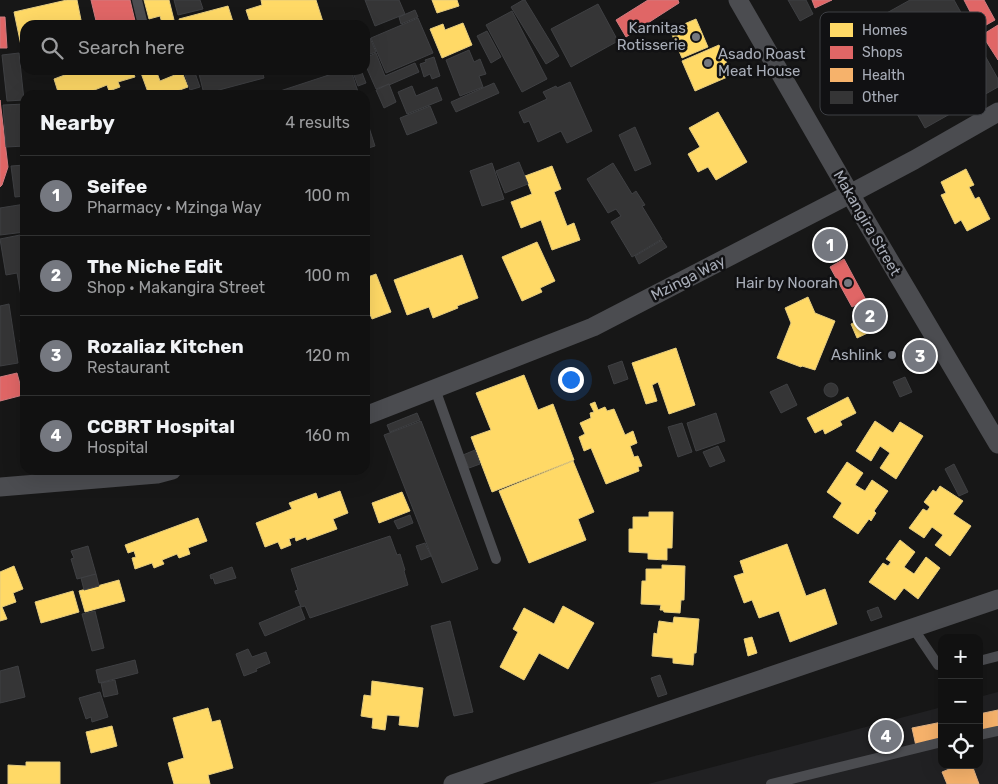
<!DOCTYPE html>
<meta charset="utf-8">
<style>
:root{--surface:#111;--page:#1e1f1f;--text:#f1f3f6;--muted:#9c9d9f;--line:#303131;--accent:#757880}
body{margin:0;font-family:Rubik,sans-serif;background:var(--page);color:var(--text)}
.controls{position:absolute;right:15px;bottom:15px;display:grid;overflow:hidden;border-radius:10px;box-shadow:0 5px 20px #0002}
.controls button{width:45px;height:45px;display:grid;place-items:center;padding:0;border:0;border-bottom:1px solid var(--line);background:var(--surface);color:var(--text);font:25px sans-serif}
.you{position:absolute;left:570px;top:379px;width:18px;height:18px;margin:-12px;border:4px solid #fff;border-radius:50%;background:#1a73e8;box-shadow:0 0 0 8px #1a73e833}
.badge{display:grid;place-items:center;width:32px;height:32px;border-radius:50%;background:var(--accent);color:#fff;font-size:16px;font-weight:700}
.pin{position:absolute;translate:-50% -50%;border:2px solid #fff;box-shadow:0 1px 5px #0006}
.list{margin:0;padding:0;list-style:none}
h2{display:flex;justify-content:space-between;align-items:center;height:65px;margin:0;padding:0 20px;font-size:21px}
h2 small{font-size:16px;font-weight:400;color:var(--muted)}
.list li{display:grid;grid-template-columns:32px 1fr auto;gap:15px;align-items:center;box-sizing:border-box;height:80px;padding:0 20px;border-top:1px solid var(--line)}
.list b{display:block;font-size:19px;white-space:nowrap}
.list p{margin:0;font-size:16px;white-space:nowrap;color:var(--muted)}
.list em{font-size:16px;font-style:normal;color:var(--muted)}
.icon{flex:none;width:28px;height:28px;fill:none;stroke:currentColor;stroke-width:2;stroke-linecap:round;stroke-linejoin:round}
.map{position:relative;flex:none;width:998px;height:784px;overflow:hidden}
.search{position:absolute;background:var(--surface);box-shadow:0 5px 20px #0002;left:20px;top:20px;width:350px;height:55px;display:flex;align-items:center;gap:12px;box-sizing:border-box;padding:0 18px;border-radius:15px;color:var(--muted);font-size:19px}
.panel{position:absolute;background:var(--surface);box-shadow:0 5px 20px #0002;left:20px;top:90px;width:350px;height:385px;border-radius:15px}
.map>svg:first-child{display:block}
.built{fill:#212123}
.homes{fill:#ffd966;stroke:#e5cc7f}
.shops{fill:#e06666;stroke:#cf7b7f}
.health{fill:#f6b26b;stroke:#dfb082}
.building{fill:#353536;stroke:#3f4043}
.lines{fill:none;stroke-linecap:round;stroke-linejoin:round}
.lane{stroke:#4b4c50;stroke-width:10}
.street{stroke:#4b4c50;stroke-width:19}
.poi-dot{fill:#757880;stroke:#111113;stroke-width:2}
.labels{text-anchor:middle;stroke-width:5;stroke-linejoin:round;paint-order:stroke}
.poi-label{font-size:15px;fill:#a8adb8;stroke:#111113;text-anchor:end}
.street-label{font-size:15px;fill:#a8adb8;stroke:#111113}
.key{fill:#111113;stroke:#3e4045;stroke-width:1}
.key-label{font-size:14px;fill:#a8adb8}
</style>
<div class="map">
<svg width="998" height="784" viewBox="0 0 998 784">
<rect width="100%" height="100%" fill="#171717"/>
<path class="built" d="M 998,692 L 998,784 L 648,784 L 942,707 L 942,765 L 979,765 L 979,697 Z"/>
<g class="homes">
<path d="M 67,0 L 77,0 L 82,25 L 25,25 L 25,54 L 23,55 L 14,12 Z"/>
<path d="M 144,0 L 169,0 L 174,20 L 162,23 L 160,16 L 149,19 Z"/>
<path d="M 261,0 L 316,0 L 324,25 L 251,25 L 246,10 L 262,5 Z"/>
<path d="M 432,0 L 457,0 L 459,6 L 437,13 Z"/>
<path d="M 228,6 L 234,25 L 181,25 L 179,19 Z"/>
<path d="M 696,19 L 708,47 L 682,58 L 670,30 Z"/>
<path d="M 463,23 L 472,45 L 442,58 L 430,29 L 443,24 L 445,30 Z"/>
<path d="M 719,45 L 732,75 L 695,91 L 682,61 Z"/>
<path d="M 78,70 L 132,70 L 135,77 L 118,82 L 120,87 L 109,91 L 107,85 L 92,91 L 93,95 L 59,95 L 54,79 Z"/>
<path d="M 150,70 L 156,70 L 160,81 L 182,72 L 188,87 L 166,95 L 149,95 L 141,73 Z"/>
<path d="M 718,112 L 747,162 L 716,180 L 708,167 L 698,172 L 688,154 L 700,147 L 689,128 Z"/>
<path d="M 552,166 L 561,189 L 554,192 L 567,226 L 574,223 L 580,240 L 552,250 L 541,220 L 521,228 L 511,202 L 532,194 L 525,176 Z"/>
<path d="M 966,169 L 974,185 L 969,187 L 975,199 L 979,197 L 990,219 L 967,231 L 961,220 L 955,224 L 941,195 L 946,193 L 941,182 Z"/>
<path d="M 537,242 L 555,281 L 540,288 L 542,292 L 522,301 L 502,257 Z"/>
<path d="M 462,255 L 478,298 L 457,306 L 458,308 L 433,318 L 429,307 L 407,315 L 394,280 Z"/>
<path d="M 376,274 L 391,312 L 372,319 L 369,312 L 365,314 L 365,278 Z"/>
<path d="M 808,297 L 815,313 L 835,321 L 815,370 L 802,366 L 801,367 L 777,358 L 791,323 L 785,308 Z"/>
<path d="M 866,317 L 872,331 L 857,338 L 851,324 Z"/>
<path d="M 676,348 L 695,405 L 669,414 L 658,382 L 652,385 L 657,401 L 646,404 L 632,363 Z"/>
<path d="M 524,375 L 538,410 L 553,404 L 574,460 L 492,492 L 471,437 L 491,430 L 476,393 Z"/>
<path d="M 848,397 L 856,413 L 840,421 L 842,425 L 825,434 L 823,429 L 815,433 L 807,418 Z"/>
<path d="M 595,402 L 598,410 L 605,407 L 607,411 L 614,409 L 625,435 L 633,431 L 637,443 L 630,446 L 634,457 L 638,456 L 642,466 L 638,467 L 639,471 L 606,484 L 591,448 L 584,451 L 579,437 L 585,434 L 580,423 L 591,418 L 590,413 L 594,412 L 590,404 Z"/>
<path d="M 875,421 L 893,433 L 900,422 L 923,436 L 896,479 L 880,468 L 890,453 L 880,446 L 871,461 L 856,451 Z"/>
<path d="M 573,461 L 594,512 L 578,519 L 586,540 L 529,563 L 499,491 Z"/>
<path d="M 847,462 L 863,473 L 855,485 L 865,491 L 872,480 L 888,491 L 874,511 L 876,513 L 871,521 L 869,519 L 858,534 L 833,517 L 842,503 L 827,492 Z"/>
<path d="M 940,486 L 963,501 L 953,514 L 971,526 L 950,556 L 935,545 L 943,535 L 932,527 L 924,538 L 909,528 L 923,509 L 927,511 L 930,507 L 924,502 L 933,490 L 936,492 Z"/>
<path d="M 340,491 L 348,513 L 333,519 L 337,529 L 307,540 L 306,537 L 296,541 L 295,537 L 289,539 L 291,545 L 281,549 L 278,542 L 265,547 L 256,523 L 292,509 L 289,503 L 316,493 L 318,499 Z"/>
<path d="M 402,492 L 410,511 L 379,523 L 372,503 Z"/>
<path d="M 649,512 L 673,512 L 672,548 L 667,548 L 667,560 L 648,559 L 648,553 L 629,552 L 629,529 L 633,529 L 633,517 L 649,517 Z"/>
<path d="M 198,518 L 207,541 L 188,548 L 190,554 L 179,558 L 177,554 L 162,560 L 164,564 L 154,568 L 152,563 L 135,569 L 132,558 L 136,557 L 134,551 L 128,553 L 125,545 Z"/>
<path d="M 900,540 L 915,552 L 904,567 L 914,574 L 926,557 L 940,568 L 918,599 L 904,588 L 895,600 L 869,582 L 883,563 L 888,566 L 891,562 L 886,559 Z"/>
<path d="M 787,544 L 806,596 L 825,589 L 837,624 L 790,642 L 779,611 L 759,618 L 752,600 L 744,603 L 734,576 L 744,573 L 740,561 Z"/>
<path d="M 662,565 L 685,566 L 684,600 L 681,600 L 680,613 L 664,612 L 663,610 L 660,610 L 661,605 L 641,604 L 642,581 L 646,581 L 646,569 L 662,569 Z"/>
<path d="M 14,566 L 23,589 L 13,593 L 16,602 L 2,607 L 7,619 L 0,621 L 0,572 Z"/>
<path d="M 119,580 L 125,601 L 85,612 L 79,591 Z"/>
<path d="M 73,591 L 79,612 L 41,623 L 35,602 Z"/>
<path d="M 563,606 L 594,623 L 568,669 L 539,653 L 524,680 L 500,667 L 518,632 L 513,629 L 524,608 L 554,624 Z"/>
<path d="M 674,617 L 699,619 L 696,653 L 694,653 L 693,665 L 673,663 L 673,658 L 652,656 L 654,633 L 657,634 L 659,621 L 673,623 Z"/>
<path d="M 752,637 L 757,653 L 748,656 L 744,639 Z"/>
<path d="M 372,681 L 423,688 L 418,727 L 399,725 L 400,716 L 387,715 L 385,730 L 372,728 L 373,718 L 361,716 L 364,695 L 371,696 Z"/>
<path d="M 208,708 L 212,722 L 220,720 L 233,768 L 208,775 L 210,784 L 174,784 L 168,763 L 184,758 L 173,718 Z"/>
<path d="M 112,726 L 117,746 L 91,753 L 86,732 Z"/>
<path d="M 26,762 L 60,762 L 60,784 L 8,784 L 8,765 L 26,766 Z"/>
</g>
<g class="shops">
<path d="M 91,0 L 130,0 L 136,25 L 97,25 Z"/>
<path d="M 648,0 L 678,0 L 679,3 L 626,37 L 616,20 Z"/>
<path d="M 812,0 L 832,0 L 815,8 Z"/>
<path d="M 964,0 L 984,0 L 995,20 L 979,29 Z"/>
<path d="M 0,17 L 5,17 L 7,48 L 0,48 Z"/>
<path d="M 998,25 L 998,60 L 982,35 Z"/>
<path d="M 0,100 L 8,167 L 2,185 L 0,187 Z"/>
<path d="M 844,259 L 866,300 L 852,307 L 830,267 Z"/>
<path d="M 17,373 L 23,395 L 0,401 L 0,377 Z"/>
</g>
<g class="health">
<path d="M 998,710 L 998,729 L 979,733 L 979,714 Z"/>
<path d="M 942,722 L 942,741 L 916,746 L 912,728 Z"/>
<path d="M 959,765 L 972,765 L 979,784 L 947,784 L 942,772 Z"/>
</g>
<g class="building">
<path d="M 174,0 L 200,0 L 203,9 L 178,15 Z"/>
<path d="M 365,0 L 399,0 L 405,14 L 375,26 Z"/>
<path d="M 523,0 L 525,0 L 559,56 L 546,64 L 511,7 Z"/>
<path d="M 788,0 L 806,0 L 813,14 L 800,21 Z"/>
<path d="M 910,0 L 954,0 L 998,79 L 998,87 L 925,128 L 867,24 Z"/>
<path d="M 598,4 L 618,41 L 571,67 L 551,29 Z"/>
<path d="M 415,10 L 418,17 L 401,24 L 399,17 Z"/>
<path d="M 512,11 L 547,79 L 522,92 L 486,25 Z"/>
<path d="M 418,18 L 433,53 L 386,73 L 371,38 Z"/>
<path d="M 487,31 L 501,57 L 491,63 L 477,36 Z"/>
<path d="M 370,38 L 376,52 L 365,56 L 365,40 Z"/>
<path d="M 469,50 L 474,62 L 480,59 L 486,74 L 479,76 L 483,87 L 460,96 L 446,60 Z"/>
<path d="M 19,53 L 24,100 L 7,101 L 2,55 Z"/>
<path d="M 376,53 L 385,76 L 415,63 L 419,72 L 389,85 L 389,84 L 376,89 L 365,64 L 365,58 Z"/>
<path d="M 434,57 L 440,76 L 432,79 L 430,74 L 424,77 L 420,64 L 426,62 L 425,60 Z"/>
<path d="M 189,70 L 194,70 L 200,87 L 190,90 L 184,72 Z"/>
<path d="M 198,70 L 262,70 L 264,78 L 204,94 Z"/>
<path d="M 344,70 L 351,70 L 359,95 L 268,95 Z"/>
<path d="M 352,70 L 361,70 L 366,83 L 358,86 Z"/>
<path d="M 570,82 L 592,131 L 567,143 L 561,131 L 538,142 L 529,121 L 524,123 L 519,112 L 547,99 L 543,92 L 556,86 L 557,88 Z"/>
<path d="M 494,83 L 499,93 L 456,112 L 451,102 Z"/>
<path d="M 389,84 L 396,102 L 384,108 L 376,90 Z"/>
<path d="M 412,86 L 416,96 L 437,87 L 442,100 L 407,114 L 398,92 Z"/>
<path d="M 25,104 L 25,146 L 6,147 L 3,105 Z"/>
<path d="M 430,106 L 437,123 L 407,135 L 400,118 Z"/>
<path d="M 365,115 L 375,146 L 365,149 Z"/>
<path d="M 635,127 L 651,164 L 635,171 L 619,135 Z"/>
<path d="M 519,162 L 528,184 L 505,193 L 496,171 Z"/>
<path d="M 492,163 L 504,199 L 482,206 L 470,171 Z"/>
<path d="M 613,163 L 632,194 L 636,191 L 645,205 L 642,206 L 662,239 L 632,257 L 611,222 L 621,216 L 616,209 L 608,213 L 587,179 Z"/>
<path d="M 25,165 L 25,196 L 15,197 L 11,166 Z"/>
<path d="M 25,204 L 25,232 L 0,235 L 0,208 Z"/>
<path d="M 25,234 L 25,319 L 17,273 L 6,275 L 0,239 Z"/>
<path d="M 662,240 L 667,247 L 639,264 L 635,256 Z"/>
<path d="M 9,304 L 18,363 L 0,366 L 0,306 Z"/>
<path d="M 25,339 L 25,363 L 24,363 L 20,340 Z"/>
<path d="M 622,361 L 628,379 L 614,384 L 608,366 Z"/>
<path d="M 905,377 L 912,392 L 900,397 L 893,382 Z"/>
<circle cx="831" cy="390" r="7"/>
<path d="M 787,384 L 797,405 L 781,413 L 770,392 Z"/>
<path d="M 417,413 L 420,420 L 390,432 L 387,425 Z"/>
<path d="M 716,413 L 725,441 L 696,451 L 687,423 Z"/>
<path d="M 421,421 L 478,569 L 442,583 L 384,435 Z"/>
<path d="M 682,423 L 692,452 L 678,457 L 668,427 Z"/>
<path d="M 718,446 L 725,461 L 710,467 L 703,452 Z"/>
<path d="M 475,450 L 480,464 L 469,468 L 463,455 Z"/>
<path d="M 954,464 L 968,492 L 959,496 L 945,469 Z"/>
<path d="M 410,515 L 413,523 L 398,529 L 394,521 Z"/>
<path d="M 390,536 L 397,555 L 400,554 L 405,570 L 404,571 L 408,585 L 310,618 L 305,606 L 301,607 L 295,591 L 298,590 L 291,569 Z"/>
<path d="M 425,543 L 431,556 L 421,560 L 416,546 Z"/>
<path d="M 88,546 L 96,574 L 77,579 L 71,559 L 74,558 L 71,551 Z"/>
<path d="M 232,567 L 236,578 L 215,584 L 213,578 L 211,579 L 210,575 Z"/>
<path d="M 96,574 L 99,586 L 84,590 L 81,578 Z"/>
<path d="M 300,606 L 305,619 L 265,636 L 259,623 Z"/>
<path d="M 878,607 L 882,617 L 871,621 L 867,611 Z"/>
<path d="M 95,611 L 104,648 L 92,651 L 82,614 Z"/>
<path d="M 450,621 L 473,712 L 454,716 L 431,626 Z"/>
<path d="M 248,649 L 252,657 L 266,652 L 270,663 L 256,669 L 257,671 L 244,676 L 236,654 Z"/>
<path d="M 135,660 L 138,673 L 99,683 L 96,670 Z"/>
<path d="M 18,666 L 25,697 L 0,703 L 0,671 Z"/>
<path d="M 660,675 L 667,694 L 658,697 L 651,678 Z"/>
<path d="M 115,680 L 118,694 L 104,697 L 101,683 Z"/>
<path d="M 100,692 L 108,717 L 92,722 L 91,717 L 86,719 L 79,698 Z"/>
</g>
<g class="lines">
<g class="lane">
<path d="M 137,0 L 143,25"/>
<path d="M 435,389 L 496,559"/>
<path d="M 913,628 L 938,665 L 942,665"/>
<path d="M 979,661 L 998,656"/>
<path d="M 979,735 L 998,731"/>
<path d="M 771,784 L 942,742"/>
</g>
<g class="street">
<path d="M 738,0 L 850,194 L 998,444"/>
<path d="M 365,416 L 593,327 L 850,194 L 914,160 L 998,112"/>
<path d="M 0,487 L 157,474 L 172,470"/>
<path d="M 453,784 L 998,599"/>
</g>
</g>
<g class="poi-dot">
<circle cx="696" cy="37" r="5"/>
<circle cx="708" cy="63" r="5"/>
<circle cx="848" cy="283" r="5"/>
<circle cx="892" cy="355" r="5"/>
</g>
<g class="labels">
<g class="poi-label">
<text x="686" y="33">Karnitas<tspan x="686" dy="17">Rotisserie</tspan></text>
<text x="718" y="59" text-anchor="start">Asado Roast<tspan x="718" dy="17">Meat House</tspan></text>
<text x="838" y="288">Hair by Noorah</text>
<text x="882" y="360">Ashlink</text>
</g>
<g class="street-label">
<text transform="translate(867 223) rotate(60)" y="5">Makangira Street</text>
<text transform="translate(688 278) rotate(-27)" y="5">Mzinga Way</text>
</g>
</g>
<rect x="820" y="12" width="166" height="103" rx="8" class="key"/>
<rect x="830" y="23" width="23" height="14" fill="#ffd966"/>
<rect x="830" y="46" width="23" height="13" fill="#e06666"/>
<rect x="830" y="68" width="23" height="14" fill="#f6b26b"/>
<rect x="830" y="91" width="23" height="13" fill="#353536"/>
<g class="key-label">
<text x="862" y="35">Homes</text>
<text x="862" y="57">Shops</text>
<text x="862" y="80">Health</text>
<text x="862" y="102">Other</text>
</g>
</svg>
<div class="controls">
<button>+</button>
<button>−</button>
<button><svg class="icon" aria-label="locate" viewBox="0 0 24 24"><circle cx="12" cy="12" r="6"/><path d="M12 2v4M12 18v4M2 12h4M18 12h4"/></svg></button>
</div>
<div class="you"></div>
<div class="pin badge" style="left:830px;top:245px">1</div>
<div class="pin badge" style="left:870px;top:316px">2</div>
<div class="pin badge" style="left:920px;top:356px">3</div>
<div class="pin badge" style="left:886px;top:736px">4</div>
<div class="search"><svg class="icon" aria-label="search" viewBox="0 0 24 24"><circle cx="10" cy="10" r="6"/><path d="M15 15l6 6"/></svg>Search here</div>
<section class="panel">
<h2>Nearby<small>4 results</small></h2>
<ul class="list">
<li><span class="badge">1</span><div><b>Seifee</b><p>Pharmacy · Mzinga Way</p></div><em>100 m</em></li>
<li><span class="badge">2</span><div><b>The Niche Edit</b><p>Shop · Makangira Street</p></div><em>100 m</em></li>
<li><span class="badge">3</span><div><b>Rozaliaz Kitchen</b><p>Restaurant</p></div><em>120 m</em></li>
<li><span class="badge">4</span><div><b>CCBRT Hospital</b><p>Hospital</p></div><em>160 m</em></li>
</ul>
</section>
</div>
